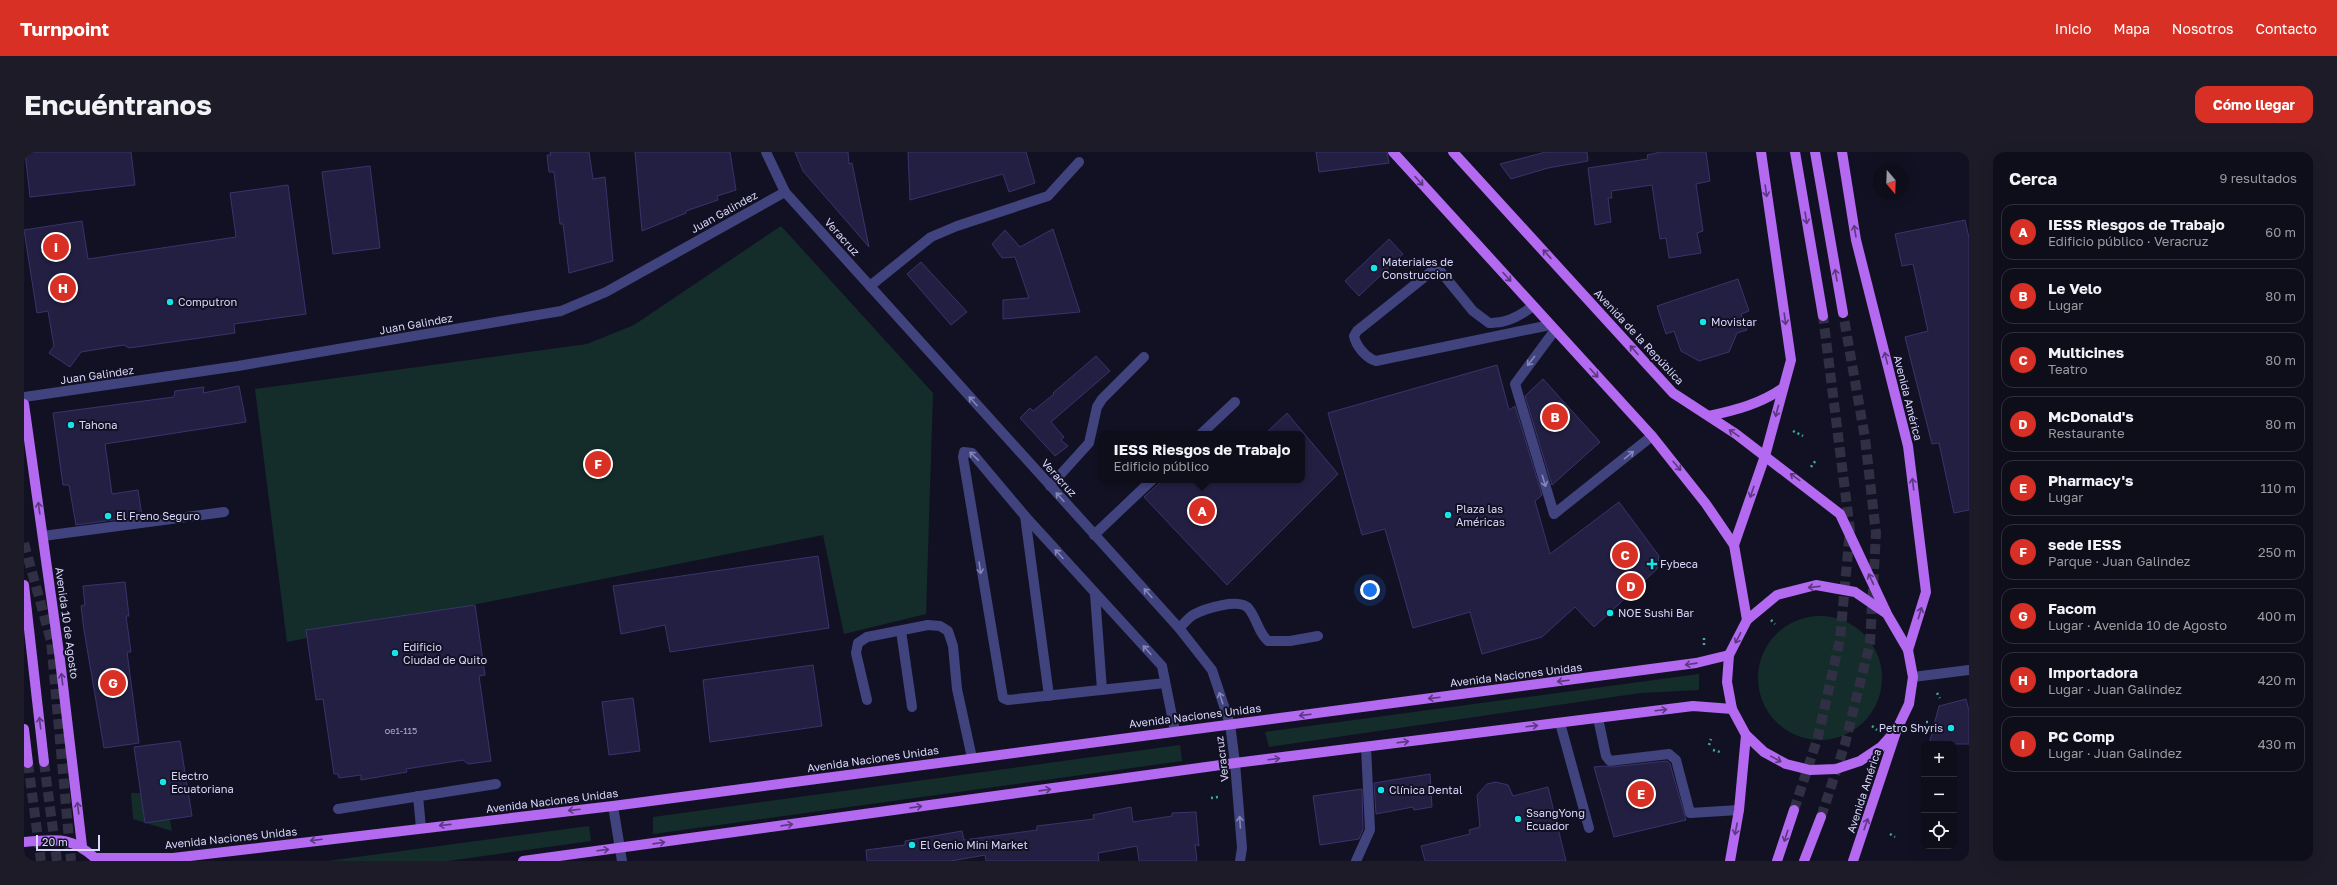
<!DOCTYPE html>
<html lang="es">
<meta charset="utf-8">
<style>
:root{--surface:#0e0d1a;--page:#1c1b27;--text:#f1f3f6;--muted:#9b9ca2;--line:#2e2d39;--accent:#d93025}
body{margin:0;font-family:"Golos Text",sans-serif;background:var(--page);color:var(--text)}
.controls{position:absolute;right:12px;bottom:12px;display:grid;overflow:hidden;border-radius:8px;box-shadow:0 4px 16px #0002}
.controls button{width:36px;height:36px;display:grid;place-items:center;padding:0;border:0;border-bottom:1px solid var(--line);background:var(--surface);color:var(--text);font:20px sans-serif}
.compass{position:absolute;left:1849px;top:12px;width:36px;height:36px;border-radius:50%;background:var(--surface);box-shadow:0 4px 16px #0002;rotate:161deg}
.scale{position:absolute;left:12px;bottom:10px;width:64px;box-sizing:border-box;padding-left:4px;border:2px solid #d8d7fb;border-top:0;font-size:11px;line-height:14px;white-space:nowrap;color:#d8d7fb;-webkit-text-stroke:3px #121123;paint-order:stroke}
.you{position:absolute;left:1346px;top:438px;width:14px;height:14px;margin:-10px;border:3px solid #fff;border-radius:50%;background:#1a73e8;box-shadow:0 0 0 6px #1a73e833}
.badge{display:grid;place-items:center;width:26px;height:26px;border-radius:50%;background:var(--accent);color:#fff;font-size:13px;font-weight:700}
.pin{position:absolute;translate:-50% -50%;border:2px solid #fff;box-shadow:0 1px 4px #0006}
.popup{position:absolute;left:1075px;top:279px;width:206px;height:52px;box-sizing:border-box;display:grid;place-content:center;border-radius:8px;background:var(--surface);filter:drop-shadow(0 1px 3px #0005);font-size:13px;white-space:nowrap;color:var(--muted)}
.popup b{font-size:15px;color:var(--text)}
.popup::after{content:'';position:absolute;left:50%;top:100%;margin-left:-8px;border:8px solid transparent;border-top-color:var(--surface)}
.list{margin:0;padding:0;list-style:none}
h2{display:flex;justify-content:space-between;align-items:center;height:52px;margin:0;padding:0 16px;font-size:17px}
h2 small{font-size:13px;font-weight:400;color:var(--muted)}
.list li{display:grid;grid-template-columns:26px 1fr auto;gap:12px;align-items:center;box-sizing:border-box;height:56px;margin:0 8px 8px;padding:0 8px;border:1px solid var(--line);border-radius:12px}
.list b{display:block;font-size:15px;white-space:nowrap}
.list p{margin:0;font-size:13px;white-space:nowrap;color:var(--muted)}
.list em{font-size:13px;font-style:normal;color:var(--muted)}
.icon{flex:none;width:22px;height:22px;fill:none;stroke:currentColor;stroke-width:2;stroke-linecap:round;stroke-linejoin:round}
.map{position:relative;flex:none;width:1945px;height:709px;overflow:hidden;border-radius:12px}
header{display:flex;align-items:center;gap:24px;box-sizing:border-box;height:56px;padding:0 20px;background:var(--accent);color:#fff}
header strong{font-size:19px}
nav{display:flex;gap:22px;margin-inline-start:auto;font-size:14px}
.intro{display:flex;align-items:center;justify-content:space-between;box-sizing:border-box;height:96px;padding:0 24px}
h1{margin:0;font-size:28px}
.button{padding:10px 18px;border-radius:12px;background:var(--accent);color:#fff;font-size:14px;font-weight:700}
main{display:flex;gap:24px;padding:0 24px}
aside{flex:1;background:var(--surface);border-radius:12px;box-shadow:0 4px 16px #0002}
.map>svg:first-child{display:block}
.green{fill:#142d2a}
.building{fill:#231f42;stroke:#3a336c}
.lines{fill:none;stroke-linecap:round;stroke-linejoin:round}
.minor-tunnel{stroke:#302f43;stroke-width:10;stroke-dasharray:10 5;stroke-linecap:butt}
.major-tunnel{stroke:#302f43;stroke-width:10;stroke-dasharray:10 5;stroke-linecap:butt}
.path{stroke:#3bab9b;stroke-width:2.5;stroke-dasharray:2 3;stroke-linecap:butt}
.minor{stroke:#40437e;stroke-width:10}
.major{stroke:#b369f0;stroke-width:10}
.oneway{stroke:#5a397f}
.oneway2{stroke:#8486b6}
.poi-dot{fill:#17e4e8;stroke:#121123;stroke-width:1.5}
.labels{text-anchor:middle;stroke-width:4;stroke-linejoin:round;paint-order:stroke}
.number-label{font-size:9px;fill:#aba9cd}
.street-label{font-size:11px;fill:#d8d7fb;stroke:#121123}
.poi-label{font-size:11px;fill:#d8d7fb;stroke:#121123;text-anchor:start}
</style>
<header>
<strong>Turnpoint</strong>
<nav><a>Inicio</a><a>Mapa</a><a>Nosotros</a><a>Contacto</a></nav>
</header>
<div class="intro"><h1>Encuéntranos</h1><a class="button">Cómo llegar</a></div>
<main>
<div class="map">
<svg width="1945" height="709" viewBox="0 0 1945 709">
<rect width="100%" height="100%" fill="#121123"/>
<g class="green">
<path d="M 757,74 L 909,241 L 902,462 L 820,482 L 799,383 L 263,490 L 231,237 L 563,192 L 610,173 Z"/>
<circle cx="1796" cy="526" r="62"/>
<path d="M 1675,522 L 1675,538 L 1616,541 L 1245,595 L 1241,580 Z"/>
<path d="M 1156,593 L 1158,609 L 629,682 L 629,665 Z"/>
<path d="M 107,641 L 141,641 L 148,679 L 109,667 Z"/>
<path d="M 565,674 L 567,689 L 424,709 L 303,709 Z"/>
</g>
<g class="building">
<path d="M 1,0 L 107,0 L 111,33 L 6,45 Z"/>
<path d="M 526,0 L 565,0 L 569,27 L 581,25 L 589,109 L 545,121 L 539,72 L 536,72 L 530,20 L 525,20 L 523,3 L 527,3 Z"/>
<path d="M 611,0 L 706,0 L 712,38 L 693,44 L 694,48 L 662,59 L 662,61 L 618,79 Z"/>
<path d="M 771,0 L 824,0 L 825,12 L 828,11 L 845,95 L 779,19 Z"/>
<path d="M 884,0 L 1002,0 L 1011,31 L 985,40 L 979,22 L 886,48 Z"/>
<path d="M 1292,0 L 1363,0 L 1365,11 L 1295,20 Z"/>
<path d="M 1522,0 L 1563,0 L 1564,9 L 1524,16 L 1487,27 L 1476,12 Z"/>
<path d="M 1637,0 L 1682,0 L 1686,29 L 1672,32 L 1679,79 L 1673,81 L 1677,101 L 1645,106 L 1642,86 L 1636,87 L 1628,33 L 1587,39 L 1588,46 L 1584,46 L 1587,70 L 1571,73 L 1564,16 L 1624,7 L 1623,3 Z"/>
<path d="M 346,14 L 356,96 L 309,102 L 298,20 Z"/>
<path d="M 264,33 L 282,162 L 210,172 L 211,181 L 105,196 L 100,193 L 57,200 L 46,215 L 25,201 L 30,194 L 24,159 L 13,161 L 0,78 L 58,69 L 64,107 L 212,85 L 206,41 Z"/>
<path d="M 1941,68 L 1945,86 L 1945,358 L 1930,361 L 1915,291 L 1908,292 L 1881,185 L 1904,179 L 1889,112 L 1878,114 L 1871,82 Z"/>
<path d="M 1029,77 L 1056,160 L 979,167 L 979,148 L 1005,146 L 991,105 L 978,106 L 968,92 L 981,78 L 996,95 Z"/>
<path d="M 1365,87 L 1379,102 L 1335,144 L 1321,129 Z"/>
<path d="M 897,110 L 943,160 L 927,173 L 883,122 Z"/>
<path d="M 1714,127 L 1725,159 L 1717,162 L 1723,178 L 1713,181 L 1705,200 L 1675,209 L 1657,199 L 1650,179 L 1642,182 L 1633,154 Z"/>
<path d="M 1072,204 L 1086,219 L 1027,270 L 1040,285 L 1037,288 L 1044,294 L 1031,304 L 996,266 L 1006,256 L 1009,259 L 1030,242 L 1029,241 Z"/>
<path d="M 1473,213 L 1485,258 L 1491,254 L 1518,343 L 1511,349 L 1526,402 L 1595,350 L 1635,404 L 1633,417 L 1570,475 L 1551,455 L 1518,485 L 1458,502 L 1446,460 L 1389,476 L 1361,377 L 1338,383 L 1304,261 Z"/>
<path d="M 1519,227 L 1576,290 L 1528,333 L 1501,244 Z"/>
<path d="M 215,234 L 222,270 L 81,292 L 88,342 L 114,338 L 118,364 L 52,373 L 45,333 L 39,333 L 29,261 L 150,245 L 151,239 L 180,235 L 179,241 Z"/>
<path d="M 1263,261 L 1314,322 L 1203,433 L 1120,345 L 1139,328 L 1278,328 L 1278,282 L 1241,282 Z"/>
<path d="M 794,404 L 805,476 L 646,500 L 641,473 L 597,482 L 589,434 Z"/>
<path d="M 101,430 L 105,464 L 102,464 L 107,500 L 103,500 L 115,591 L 80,596 L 60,478 L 57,454 L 61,453 L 59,434 Z"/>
<path d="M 451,453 L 461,523 L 455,524 L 467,609 L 444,612 L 439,608 L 382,617 L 383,620 L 337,628 L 337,623 L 315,626 L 314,622 L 310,622 L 299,547 L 292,548 L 282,478 Z"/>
<path d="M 789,513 L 798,574 L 686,590 L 679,528 Z"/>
<path d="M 609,546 L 616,599 L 585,603 L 578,550 Z"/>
<path d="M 1942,547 L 1945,559 L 1945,592 L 1905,592 L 1915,554 Z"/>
<path d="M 156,589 L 168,664 L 121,671 L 110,595 Z"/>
<path d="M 1643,609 L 1646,612 L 1662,668 L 1590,685 L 1570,615 L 1581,614 L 1587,615 Z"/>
<path d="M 1406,622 L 1408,655 L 1390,658 L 1389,655 L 1352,662 L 1350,631 Z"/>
<path d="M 1472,630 L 1484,633 L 1489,644 L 1524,635 L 1542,709 L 1401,709 L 1397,694 L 1446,682 L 1445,678 L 1456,675 L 1453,643 L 1463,632 Z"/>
<path d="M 1338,637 L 1339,677 L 1335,687 L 1296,693 L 1289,644 Z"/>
<path d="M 1107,655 L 1109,670 L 1148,664 L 1148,661 L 1172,660 L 1175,694 L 1171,692 L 1173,709 L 1115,709 L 1113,694 L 1074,701 L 1075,709 L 962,709 L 961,703 L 927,709 L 843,709 L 842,698 L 881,693 L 881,689 L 938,679 L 940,688 L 1013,678 L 1013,674 L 1070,667 L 1069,663 Z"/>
</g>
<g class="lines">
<path class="minor-tunnel" d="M 0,391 L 27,489 L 47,709"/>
<g class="major-tunnel">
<path d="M 20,610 L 33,709"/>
<path d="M 4,611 L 17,709"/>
<path d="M 1770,658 L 1794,585 L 1816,487 L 1826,378 L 1799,164"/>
<path d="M 1797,665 L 1821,592 L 1846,491 L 1852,381 L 1841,286 L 1819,161"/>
</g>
<g class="path">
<path d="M 1769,279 L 1779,284"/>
<path d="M 1787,315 L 1792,308"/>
<path d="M 1747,468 L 1751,472"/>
<path d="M 1680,486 L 1680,493"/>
<path d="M 1913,541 L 1916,546"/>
<path d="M 1902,570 L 1905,570"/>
<path d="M 1848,574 L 1853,578"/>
<path d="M 1685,593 L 1687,587"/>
<path d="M 1689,598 L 1696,600"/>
<path d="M 1187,646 L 1194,645"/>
<path d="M 1866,682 L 1871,685"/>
</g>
<g class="minor">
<path d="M 742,0 L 761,40 L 1155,476 L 1188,518 L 1206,572 L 1211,611 L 1218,696 L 1216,709"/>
<path d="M 846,134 L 907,85 L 933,74 L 1024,44 L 1055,10"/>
<path d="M 1509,154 C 1496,164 1481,172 1465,171 L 1449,159 L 1417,120 L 1408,119 L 1333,179 L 1330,184 C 1332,194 1342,206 1352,209 L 1526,173"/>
<path d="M 1531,178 L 1491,232 L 1530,362 L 1628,284"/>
<path d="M 0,245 L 214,214 L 537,159 L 582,140 L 761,40"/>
<path d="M 1177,282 L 1211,250"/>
<path d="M 1026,334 L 1065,291 L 1073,255 L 1078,247 L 1120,205"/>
<path d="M 1001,364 L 1025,544"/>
<path d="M 1070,383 L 1128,328"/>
<path d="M 19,384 L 200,360"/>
<path d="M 1071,442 L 1078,538"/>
<path d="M 1155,476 C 1160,472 1164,466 1169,463 C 1180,457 1216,445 1225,457 C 1233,467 1234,480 1244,489 L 1266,489 L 1294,484"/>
<path d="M 877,479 L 888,555"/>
<path d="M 1889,525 L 1945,518"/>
<path d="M 1141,531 L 984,548 L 979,546 L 939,305 L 940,300 L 948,301 L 1001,364 L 1138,514 L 1151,579"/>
<path d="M 843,548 L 832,501 L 834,491 L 843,485 L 904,473 L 916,474 L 924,479 L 929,494 L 933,537 L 948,606"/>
<path d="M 1574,566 L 1582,604 L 1586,609 L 1645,602 L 1652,608 L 1666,661 L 1715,658"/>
<path d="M 1536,571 L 1565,676"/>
<path d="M 394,644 L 397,676"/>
<path d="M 589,654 L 598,709"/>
<path d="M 314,657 L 472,632"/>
<path d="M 1332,709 L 1346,678 L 1342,595"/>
</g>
<g class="major">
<path d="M 1369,0 L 1628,284 L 1682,352 L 1710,393"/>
<path d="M 1429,0 L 1649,241 L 1712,282 L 1816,362 L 1863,462 L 1884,498 L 1889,525 L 1885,552 L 1873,577 L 1857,595 L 1836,609 L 1812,617 L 1786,618 L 1762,612 L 1740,600 L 1722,583 L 1708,557 L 1703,530 L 1705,503 L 1723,468 L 1753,443 L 1792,433 L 1831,440 L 1863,462"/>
<path d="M 1771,0 L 1799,164"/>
<path d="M 1791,0 L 1819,161"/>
<path d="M 1818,0 L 1832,88 L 1884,294 L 1902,440 L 1884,498"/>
<path d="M 0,252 L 36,508 L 58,694"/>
<path d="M 1685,264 C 1712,258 1736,252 1759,236"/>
<path d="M 0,433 L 20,610"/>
<path d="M 1723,468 L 1710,393 L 1741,304 L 1767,208 L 1737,0"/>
<path d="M 0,577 L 4,611"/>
<path d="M 0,690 C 32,688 45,683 71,706 L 149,706 L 589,654 L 1672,511 L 1705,503"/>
<path d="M 499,709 L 1211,611 L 1669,554 L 1708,557"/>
<path d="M 1706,709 L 1715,658 L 1722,583"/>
<path d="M 1753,709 L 1770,658"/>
<path d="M 1780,709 L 1797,665"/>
<path d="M 1829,709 L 1872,580"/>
</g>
</g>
<defs><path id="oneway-shaft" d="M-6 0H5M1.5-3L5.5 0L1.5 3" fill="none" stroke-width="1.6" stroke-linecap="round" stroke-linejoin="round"/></defs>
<g class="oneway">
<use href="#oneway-shaft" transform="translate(1395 29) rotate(48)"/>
<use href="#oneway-shaft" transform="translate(1742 39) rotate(82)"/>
<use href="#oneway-shaft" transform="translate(1782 66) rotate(81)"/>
<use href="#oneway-shaft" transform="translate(1831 79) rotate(-99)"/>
<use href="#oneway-shaft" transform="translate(1523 102) rotate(-132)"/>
<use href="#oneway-shaft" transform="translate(1812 123) rotate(-100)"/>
<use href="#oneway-shaft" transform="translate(1483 125) rotate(48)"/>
<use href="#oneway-shaft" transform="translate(1761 167) rotate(82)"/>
<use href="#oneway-shaft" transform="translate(1610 198) rotate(-132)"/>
<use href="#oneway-shaft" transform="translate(1862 206) rotate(-104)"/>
<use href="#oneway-shaft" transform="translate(1570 221) rotate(48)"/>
<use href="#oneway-shaft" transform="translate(1753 259) rotate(105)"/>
<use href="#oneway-shaft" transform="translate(1710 281) rotate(-146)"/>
<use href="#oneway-shaft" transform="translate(1653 314) rotate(50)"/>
<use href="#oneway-shaft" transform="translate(1771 325) rotate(-144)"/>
<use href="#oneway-shaft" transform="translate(1889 332) rotate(-97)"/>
<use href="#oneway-shaft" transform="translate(1728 340) rotate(109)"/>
<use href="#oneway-shaft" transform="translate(15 356) rotate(-98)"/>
<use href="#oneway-shaft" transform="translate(1847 427) rotate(-115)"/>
<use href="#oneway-shaft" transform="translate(1790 435) rotate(174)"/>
<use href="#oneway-shaft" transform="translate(1896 461) rotate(-73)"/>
<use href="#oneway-shaft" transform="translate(1714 486) rotate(117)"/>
<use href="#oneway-shaft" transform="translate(1667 512) rotate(172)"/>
<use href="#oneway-shaft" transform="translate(38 527) rotate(-97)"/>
<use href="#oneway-shaft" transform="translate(1539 529) rotate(173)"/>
<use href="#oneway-shaft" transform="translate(1410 546) rotate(173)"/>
<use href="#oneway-shaft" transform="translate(1637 558) rotate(-7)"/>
<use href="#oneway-shaft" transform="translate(1281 563) rotate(173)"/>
<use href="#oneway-shaft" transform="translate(16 571) rotate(-97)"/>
<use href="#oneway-shaft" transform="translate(1508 574) rotate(-7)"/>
<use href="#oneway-shaft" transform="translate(1379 590) rotate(-7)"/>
<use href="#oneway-shaft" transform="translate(1250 607) rotate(-7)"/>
<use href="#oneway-shaft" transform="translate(1752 607) rotate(29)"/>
<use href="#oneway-shaft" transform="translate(1021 638) rotate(-8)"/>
<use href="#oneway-shaft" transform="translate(892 655) rotate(-8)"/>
<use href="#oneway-shaft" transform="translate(54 656) rotate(-97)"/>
<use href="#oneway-shaft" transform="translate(550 658) rotate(173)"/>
<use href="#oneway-shaft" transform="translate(1842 672) rotate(-71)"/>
<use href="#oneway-shaft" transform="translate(421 673) rotate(174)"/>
<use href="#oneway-shaft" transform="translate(763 673) rotate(-8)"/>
<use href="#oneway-shaft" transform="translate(1712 677) rotate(101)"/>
<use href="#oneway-shaft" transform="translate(1762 684) rotate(108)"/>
<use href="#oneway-shaft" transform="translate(292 688) rotate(173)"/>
<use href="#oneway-shaft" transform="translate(635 691) rotate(-8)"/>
<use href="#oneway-shaft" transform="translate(579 698) rotate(-7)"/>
</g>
<g class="oneway2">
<use href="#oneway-shaft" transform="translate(1507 209) rotate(128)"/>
<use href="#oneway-shaft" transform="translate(949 249) rotate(-132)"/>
<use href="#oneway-shaft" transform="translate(1605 303) rotate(-39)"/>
<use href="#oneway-shaft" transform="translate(950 304) rotate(-136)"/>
<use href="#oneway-shaft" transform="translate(1520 329) rotate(73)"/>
<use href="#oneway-shaft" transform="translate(1036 345) rotate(-132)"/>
<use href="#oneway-shaft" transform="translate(1035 402) rotate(-132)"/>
<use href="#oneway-shaft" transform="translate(956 416) rotate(81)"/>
<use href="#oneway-shaft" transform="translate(1124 441) rotate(-132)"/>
<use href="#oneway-shaft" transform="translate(1123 498) rotate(-132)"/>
<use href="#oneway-shaft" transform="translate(1197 546) rotate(-108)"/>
<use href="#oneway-shaft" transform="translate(1216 670) rotate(-94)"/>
</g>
<g class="poi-dot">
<circle cx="1350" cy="116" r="4"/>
<circle cx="146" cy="150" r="4"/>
<circle cx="1679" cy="170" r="4"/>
<circle cx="47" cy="273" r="4"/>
<circle cx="1424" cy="363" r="4"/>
<circle cx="84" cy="364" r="4"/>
<path d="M1626 406h4v4h4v4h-4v4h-4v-4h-4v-4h4z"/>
<circle cx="1586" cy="461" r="4"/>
<circle cx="371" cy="501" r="4"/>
<circle cx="1927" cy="576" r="4"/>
<circle cx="139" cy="630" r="4"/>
<circle cx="1357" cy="638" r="4"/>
<circle cx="1494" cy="667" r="4"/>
<circle cx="888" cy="693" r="4"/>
</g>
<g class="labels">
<g class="number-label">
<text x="377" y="582">oe1-115</text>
</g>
<g class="street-label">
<text transform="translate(700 60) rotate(-29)" y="4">Juan Galindez</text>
<text transform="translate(818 85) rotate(48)" y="4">Veracruz</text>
<text transform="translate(392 172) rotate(-10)" y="4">Juan Galindez</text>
<text transform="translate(1615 185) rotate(47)" y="4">Avenida de la República</text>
<text transform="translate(73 223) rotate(-8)" y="4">Juan Galindez</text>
<text transform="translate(1884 246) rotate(76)" y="4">Avenida América</text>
<text transform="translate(1035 326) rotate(48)" y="4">Veracruz</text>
<text transform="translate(43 471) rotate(82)" y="4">Avenida 10 de Agosto</text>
<text transform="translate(1492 523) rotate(-7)" y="4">Avenida Naciones Unidas</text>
<text transform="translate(1171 564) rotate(-7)" y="4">Avenida Naciones Unidas</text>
<text transform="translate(849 607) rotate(-8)" y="4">Avenida Naciones Unidas</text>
<text transform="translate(1198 607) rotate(-97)" y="4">Veracruz</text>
<text transform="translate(1840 639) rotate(-72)" y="4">Avenida América</text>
<text transform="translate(528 649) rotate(-7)" y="4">Avenida Naciones Unidas</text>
<text transform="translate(207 686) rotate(-6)" y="4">Avenida Naciones Unidas</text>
</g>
<g class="poi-label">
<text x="1358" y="114">Materiales de<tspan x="1358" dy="13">Construccion</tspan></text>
<text x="154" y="154">Computron</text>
<text x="1687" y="174">Movistar</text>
<text x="55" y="277">Tahona</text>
<text x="1432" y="361">Plaza las<tspan x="1432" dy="13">Américas</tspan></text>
<text x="92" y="368">El Freno Seguro</text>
<text x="1636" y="416">Fybeca</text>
<text x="1594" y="465">NOE Sushi Bar</text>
<text x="379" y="499">Edificio<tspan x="379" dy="13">Ciudad de Quito</tspan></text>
<text x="1919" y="580" text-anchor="end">Petro Shyris</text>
<text x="147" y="628">Electro<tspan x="147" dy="13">Ecuatoriana</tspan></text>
<text x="1365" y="642">Clínica Dental</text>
<text x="1502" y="665">SsangYong<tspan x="1502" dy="13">Ecuador</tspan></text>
<text x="896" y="697">El Genio Mini Market</text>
</g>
</g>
</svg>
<div class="controls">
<button>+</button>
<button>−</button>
<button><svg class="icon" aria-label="locate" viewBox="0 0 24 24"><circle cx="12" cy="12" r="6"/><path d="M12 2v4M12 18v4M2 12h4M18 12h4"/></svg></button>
</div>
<svg class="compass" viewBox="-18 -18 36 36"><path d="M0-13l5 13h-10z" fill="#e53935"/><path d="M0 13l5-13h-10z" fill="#9b9ca2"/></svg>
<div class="scale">20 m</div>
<div class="you"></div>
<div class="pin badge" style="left:1178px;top:359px">A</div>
<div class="popup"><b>IESS Riesgos de Trabajo</b>Edificio público</div>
<div class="pin badge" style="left:1531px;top:265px">B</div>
<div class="pin badge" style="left:1601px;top:403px">C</div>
<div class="pin badge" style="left:1607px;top:434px">D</div>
<div class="pin badge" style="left:1617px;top:642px">E</div>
<div class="pin badge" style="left:574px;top:312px">F</div>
<div class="pin badge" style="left:89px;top:531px">G</div>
<div class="pin badge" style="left:39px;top:136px">H</div>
<div class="pin badge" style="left:32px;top:95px">I</div>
</div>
<aside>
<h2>Cerca<small>9 resultados</small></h2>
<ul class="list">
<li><span class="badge">A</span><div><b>IESS Riesgos de Trabajo</b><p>Edificio público · Veracruz</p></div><em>60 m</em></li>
<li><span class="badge">B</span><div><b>Le Velo</b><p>Lugar</p></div><em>80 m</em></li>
<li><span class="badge">C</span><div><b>Multicines</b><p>Teatro</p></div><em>80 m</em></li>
<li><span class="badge">D</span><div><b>McDonald's</b><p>Restaurante</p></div><em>80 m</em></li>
<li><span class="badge">E</span><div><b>Pharmacy's</b><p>Lugar</p></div><em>110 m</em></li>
<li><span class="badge">F</span><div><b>sede IESS</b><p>Parque · Juan Galindez</p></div><em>250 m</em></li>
<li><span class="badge">G</span><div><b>Facom</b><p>Lugar · Avenida 10 de Agosto</p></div><em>400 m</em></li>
<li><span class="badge">H</span><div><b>Importadora</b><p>Lugar · Juan Galindez</p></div><em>420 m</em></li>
<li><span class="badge">I</span><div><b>PC Comp</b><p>Lugar · Juan Galindez</p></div><em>430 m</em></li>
</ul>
</aside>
</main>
